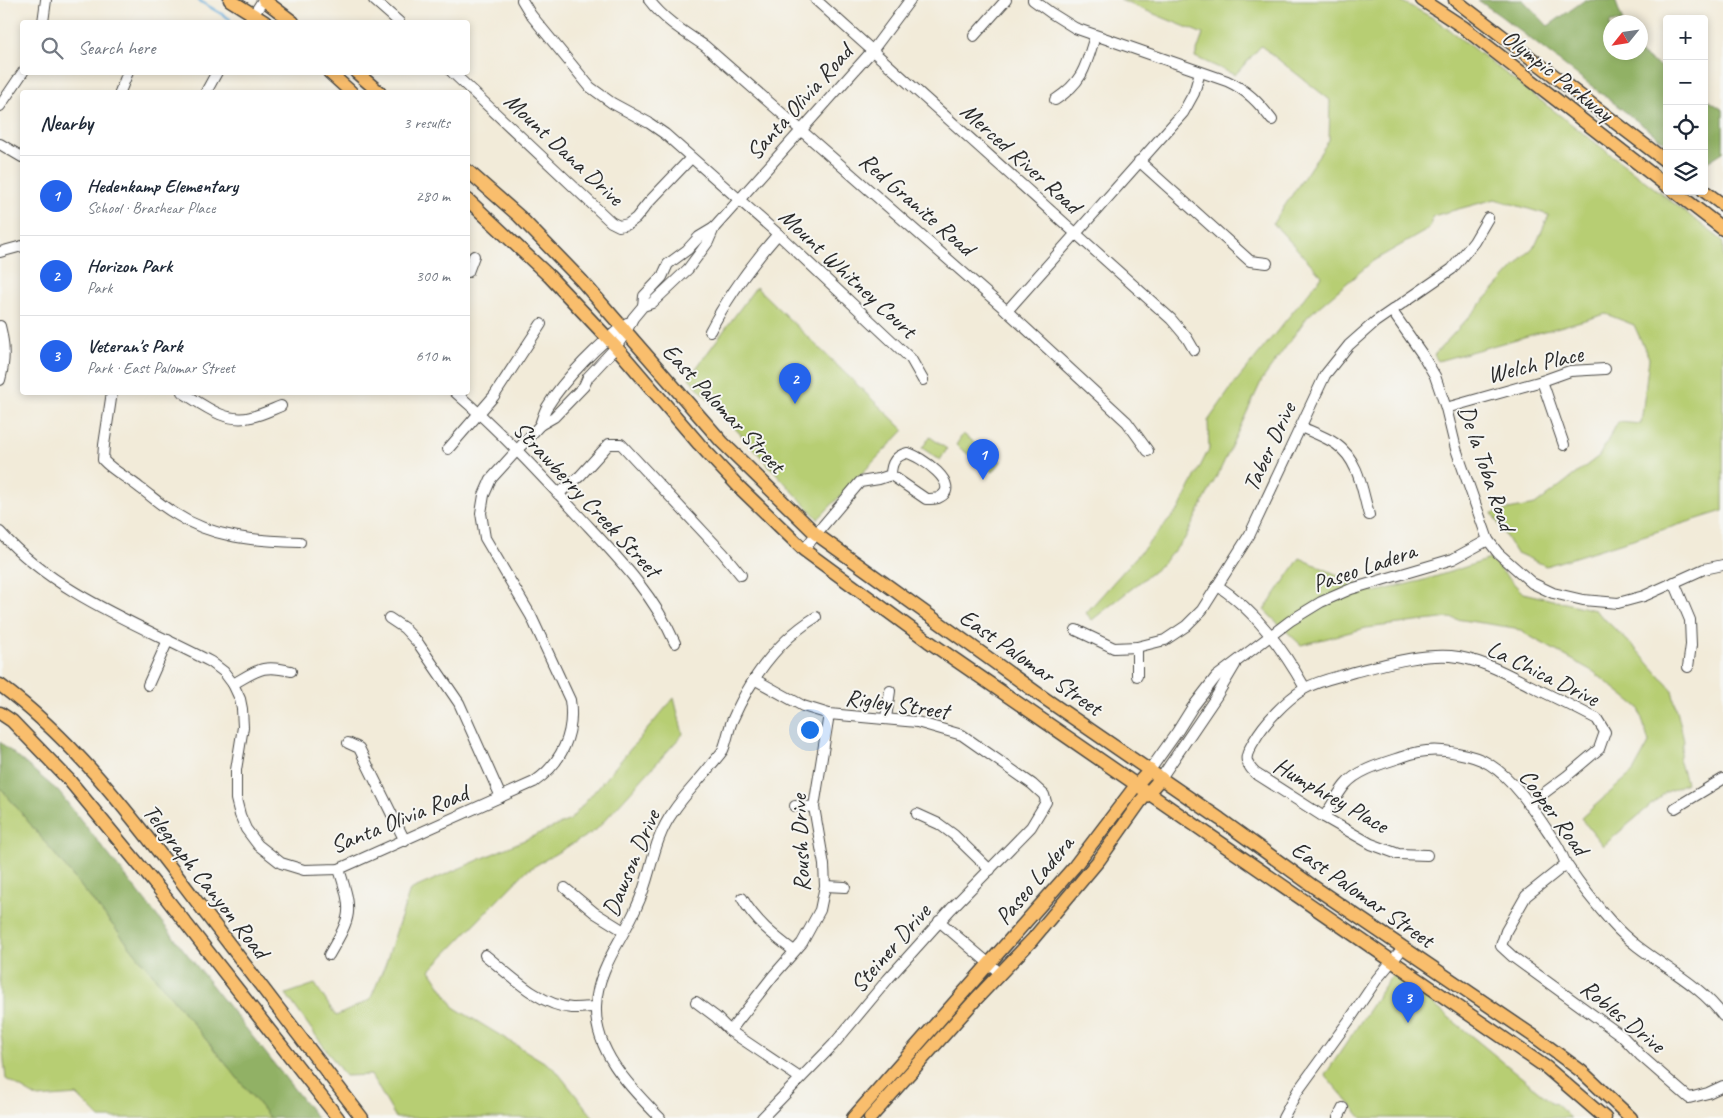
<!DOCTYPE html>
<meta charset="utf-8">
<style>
:root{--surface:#fff;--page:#f6f6f7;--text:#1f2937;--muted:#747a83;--line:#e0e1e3;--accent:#2563eb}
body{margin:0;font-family:Caveat,sans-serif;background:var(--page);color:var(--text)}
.controls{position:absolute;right:15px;top:15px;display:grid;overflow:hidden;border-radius:5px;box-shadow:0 2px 8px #0003}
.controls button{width:45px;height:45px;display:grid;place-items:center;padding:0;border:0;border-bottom:1px solid var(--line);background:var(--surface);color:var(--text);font:25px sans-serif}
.compass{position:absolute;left:1603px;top:15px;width:45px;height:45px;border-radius:50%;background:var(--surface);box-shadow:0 2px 8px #0003;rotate:240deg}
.you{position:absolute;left:809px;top:729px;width:18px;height:18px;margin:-12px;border:4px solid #fff;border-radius:50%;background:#1a73e8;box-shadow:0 0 0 8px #1a73e833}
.badge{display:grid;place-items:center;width:32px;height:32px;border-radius:50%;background:var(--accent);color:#fff;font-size:16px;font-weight:700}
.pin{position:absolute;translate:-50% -41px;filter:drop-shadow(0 1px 2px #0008)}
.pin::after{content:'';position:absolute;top:26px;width:18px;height:15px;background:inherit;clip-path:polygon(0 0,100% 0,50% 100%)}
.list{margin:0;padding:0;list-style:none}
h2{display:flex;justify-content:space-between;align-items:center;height:65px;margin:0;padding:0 20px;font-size:21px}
h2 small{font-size:16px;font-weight:400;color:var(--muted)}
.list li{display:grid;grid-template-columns:32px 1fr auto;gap:15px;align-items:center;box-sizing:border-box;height:80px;padding:0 20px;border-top:1px solid var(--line)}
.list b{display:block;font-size:19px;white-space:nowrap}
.list p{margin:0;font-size:16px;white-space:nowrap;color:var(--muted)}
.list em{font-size:16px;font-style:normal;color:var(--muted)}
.icon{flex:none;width:28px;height:28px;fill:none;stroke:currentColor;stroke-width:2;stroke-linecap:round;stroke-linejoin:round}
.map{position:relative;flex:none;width:1723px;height:1118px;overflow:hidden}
.search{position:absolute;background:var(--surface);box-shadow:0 2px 8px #0003;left:20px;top:20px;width:450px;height:55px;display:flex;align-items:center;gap:12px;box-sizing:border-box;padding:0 18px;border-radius:5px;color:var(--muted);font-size:19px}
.panel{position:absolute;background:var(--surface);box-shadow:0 2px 8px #0003;left:20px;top:90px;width:450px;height:305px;border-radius:5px}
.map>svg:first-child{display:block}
.green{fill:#b7ce73;stroke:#717c4f}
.forest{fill:#91b165;stroke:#5e6e48}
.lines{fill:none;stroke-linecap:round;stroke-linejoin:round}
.stream{stroke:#66aedd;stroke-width:2.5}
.minor-casing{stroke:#494845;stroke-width:12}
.major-casing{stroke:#494845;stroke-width:15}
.minor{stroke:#fff;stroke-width:10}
.major{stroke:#f9be6d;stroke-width:12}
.labels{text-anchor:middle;stroke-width:4;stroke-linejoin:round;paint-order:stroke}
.street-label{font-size:24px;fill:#2b2b2b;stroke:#f6f6f2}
</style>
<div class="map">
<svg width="1723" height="1118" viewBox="0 0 1723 1118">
<rect width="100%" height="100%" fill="#f6f6f2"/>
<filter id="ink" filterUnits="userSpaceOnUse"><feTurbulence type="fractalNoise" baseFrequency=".02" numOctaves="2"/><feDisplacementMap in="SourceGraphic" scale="10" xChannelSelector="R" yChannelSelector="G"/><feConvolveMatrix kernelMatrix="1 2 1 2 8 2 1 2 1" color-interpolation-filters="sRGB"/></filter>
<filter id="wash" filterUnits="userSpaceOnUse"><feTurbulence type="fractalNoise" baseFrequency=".0096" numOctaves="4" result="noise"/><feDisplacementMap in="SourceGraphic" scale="20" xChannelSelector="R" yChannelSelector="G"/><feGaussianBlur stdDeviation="1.12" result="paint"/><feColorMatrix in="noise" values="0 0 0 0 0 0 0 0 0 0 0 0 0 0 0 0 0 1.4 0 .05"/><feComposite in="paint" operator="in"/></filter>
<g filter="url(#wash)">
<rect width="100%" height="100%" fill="#f2ebd9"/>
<g class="green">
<path d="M 1120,0 L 1399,0 L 1435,19 L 1723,241 L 1723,511 L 1546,566 L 1515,552 L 1492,513 L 1535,505 L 1599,456 L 1618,422 L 1641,424 L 1649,358 L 1634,325 L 1606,314 L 1438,361 L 1434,355 L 1536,244 L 1549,215 L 1495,199 L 1433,216 L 1429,229 L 1373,261 L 1308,316 L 1262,380 L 1222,466 L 1184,540 L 1159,567 L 1092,620 L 1086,613 L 1179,509 L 1209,449 L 1208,421 L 1234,384 L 1322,276 L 1273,223 L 1329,140 L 1330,100 L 1261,46 L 1235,75 L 1195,57 L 1203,34 Z"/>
<path d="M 756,287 L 904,430 L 818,519 L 689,378 Z"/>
<path d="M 963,434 L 981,447 L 973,458 L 956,445 Z"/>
<path d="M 930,437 L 947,449 L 940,460 L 922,448 Z"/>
<path d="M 983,449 L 1001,461 L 993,472 L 976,460 Z"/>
<path d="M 1300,558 L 1375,592 L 1428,579 L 1490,559 L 1523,593 L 1595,610 L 1635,648 L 1672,690 L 1684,740 L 1679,759 L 1686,783 L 1665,793 L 1603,846 L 1581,818 L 1633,772 L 1649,743 L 1639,708 L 1594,672 L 1515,628 L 1449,618 L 1366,628 L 1301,645 L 1264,610 Z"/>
<path d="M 674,698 L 683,734 L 596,830 L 526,871 L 430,970 L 455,1008 L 554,1068 L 594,1118 L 396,1118 L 371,1075 L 345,1076 L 286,994 L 315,984 L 336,1016 L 370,1000 L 385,965 L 410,890 L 570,820 Z"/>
<path d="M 0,787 L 270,1118 L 100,1118 L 77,1095 L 38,1098 L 6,1079 L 0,1024 Z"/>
<path d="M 1394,972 L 1554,1104 L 1555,1103 L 1571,1118 L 1362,1118 L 1325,1075 Z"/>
</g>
<g class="forest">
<path d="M 1478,0 L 1523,0 L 1548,26 L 1585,0 L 1615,0 L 1623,22 L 1610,22 L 1610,52 L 1639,53 L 1667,71 L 1667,144 L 1502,17 Z"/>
<path d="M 1704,97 L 1723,110 L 1723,152 L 1704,164 Z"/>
<path d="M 0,742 L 58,791 L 317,1118 L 270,1118 L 0,787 Z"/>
</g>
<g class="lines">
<path class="stream" d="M 198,0 L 230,19"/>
</g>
</g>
<g filter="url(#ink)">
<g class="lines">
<defs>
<g id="minor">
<path d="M 374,0 L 399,22"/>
<path d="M 522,0 L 531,15 L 590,87 L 612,103 L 649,123 L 665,134 L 778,234 L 911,359 L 923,380"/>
<path d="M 649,0 C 664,20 684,32 705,46 L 1007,311 L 1127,422 L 1148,451"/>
<path d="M 816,0 L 1171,319 L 1187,338 L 1194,350"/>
<path d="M 1033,0 L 1051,13 L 1075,28 L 1227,81 C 1247,90 1259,103 1272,120"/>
<path d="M 43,22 L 46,0"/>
<path d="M 249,22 L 263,0"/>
<path d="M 974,36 L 1006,0"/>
<path d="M 452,72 L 611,222 L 619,226 L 628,224 L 636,218 L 648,203 L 691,158"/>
<path d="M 120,92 L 128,72"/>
<path d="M 206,92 L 217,72"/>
<path d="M 1055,100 C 1083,82 1086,66 1095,36"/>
<path d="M 0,106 L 23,72"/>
<path d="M 0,144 L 22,157"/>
<path d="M 1139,161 L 1250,261 L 1267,263"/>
<path d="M 0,252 L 22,246"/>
<path d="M 468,272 L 474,256"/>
<path d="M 643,306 L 644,296 L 662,277 L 668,264 L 687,250 L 699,237 L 714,228 L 872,51 L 910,0"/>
<path d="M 1007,311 L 1183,113 L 1194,93 L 1200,72"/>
<path d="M 1392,311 L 1422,354 L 1435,376 L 1446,408 L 1456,449 L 1488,540 L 1498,553 L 1532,583 L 1553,593 L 1583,600 L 1618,603 L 1644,596 L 1704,569 L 1723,565"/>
<path d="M 0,326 C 5,346 5,361 0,380"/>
<path d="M 710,331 C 729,294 751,265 778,234"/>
<path d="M 1542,381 L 1564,445"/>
<path d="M 112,392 L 104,445 L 103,460 C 113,471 128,478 140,488 C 151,496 162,506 174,513 C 212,538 256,541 300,542"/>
<path d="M 182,392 C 203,405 226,424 251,417 C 261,415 271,410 281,406"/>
<path d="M 455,392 C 500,431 539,473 579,516 C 616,556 653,593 675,643"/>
<path d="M 1446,408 L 1542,381 L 1570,371 L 1605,369"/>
<path d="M 540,425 C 542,419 544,412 547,407 C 564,379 600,343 627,323"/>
<path d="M 1301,427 C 1312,432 1326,437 1336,444 C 1359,460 1362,490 1369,515"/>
<path d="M 448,449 L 494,396 L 541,324"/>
<path d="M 907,453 C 919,455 965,486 938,498 C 935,499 930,499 926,499 L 891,475 C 891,463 895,456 907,453 Z"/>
<path d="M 558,494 L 580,476 L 609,444 L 621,444 L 723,553 L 741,575"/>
<path d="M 0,532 C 57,595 138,624 211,662 L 224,672 L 233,684 L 240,699 L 242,709 L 243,727 L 236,770 L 236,799 L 240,815 L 246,829 L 258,845 L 281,863 L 304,870 L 339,869 L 534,782 C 562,763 575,733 570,700 L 531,616 L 485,538 L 481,513 L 484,495 L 491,479 L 540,425 L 554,417 L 584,386 L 588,377 L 616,347 L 626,332 L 633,318 L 643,306 L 652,303 L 688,269 L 708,242 L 714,228"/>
<path d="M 804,550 L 816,534 L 860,482 L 879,479 L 891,475"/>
<path d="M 1674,582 L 1690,620 L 1691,645 L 1688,667"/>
<path d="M 1218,586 C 1256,611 1283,649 1305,688"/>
<path d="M 389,618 L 404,628 L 418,643 L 459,703 L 501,797"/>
<path d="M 1076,630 L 1114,648 L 1137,647 L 1165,640 L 1186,626 L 1202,610 L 1250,534 L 1325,375 L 1349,345 L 1375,322 L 1452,269 L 1474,242 L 1488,218"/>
<path d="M 1137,676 L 1137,647"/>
<path d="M 754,679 L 803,706 L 829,714 L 917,722 L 962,735 L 1032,784 L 1044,795 L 1046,802 L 1031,827 L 951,909 L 888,979 L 833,1045 L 762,1118"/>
<path d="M 233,684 C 258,670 262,664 291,671"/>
<path d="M 148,685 L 168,640"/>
<path d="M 886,718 L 890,691"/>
<path d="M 348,743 L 359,748 L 405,841"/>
<path d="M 1150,770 L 1177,732 L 1192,708 L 1216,677 L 1290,621 L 1321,602 L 1351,589 L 1453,559 L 1488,540"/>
<path d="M 1161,778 L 1216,697 L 1235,665"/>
<path d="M 795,806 L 814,807"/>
<path d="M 1675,808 L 1723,779"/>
<path d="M 917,814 L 939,824 L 954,835 L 990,870"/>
<path d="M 1324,817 C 1331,807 1337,795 1345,785 C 1357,770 1384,763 1402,757 C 1419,750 1439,749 1457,753 C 1468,755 1480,758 1489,764 C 1518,782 1538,817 1557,845 C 1561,851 1563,859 1567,865 C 1581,886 1597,906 1613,924 C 1645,960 1695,977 1723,1016"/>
<path d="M 1427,855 L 1398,854 L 1371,844 L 1324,817 L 1255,773 C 1242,760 1246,755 1254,741 C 1264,723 1286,700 1304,689 C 1319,680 1338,677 1354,672 C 1386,664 1418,654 1451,656 C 1481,659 1507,674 1533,687 C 1554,697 1576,708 1597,719 L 1605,732 L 1599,749 L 1567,776 L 1528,805"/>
<path d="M 1566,864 L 1526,896 L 1506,931 L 1501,946 L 1513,957 L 1622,1036 L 1641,1056 L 1689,1098 L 1708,1093 L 1723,1086"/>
<path d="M 825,886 L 845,887"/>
<path d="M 565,888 L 595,913 L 624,931"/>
<path d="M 742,898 C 755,921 774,936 794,951"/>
<path d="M 939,921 L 1000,973"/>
<path d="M 329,955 C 352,915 353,913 339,869"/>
<path d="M 485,955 C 509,974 540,1006 572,1008 C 580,1008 588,1007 596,1007"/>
<path d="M 696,1002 L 716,1017 L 730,1031 L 800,1078"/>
<path d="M 730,1031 L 773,976 L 802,943 L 820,910 L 825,886 L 824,865 L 814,807 L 829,714"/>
<path d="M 660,1118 C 631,1088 594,1052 596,1006 C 597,969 623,939 637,906 C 652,874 652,841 673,812 C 684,795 699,781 711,765 C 715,760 720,755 723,750 C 727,741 728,731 732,721 C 750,680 777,641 816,617"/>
<path d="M 1283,1118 L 1297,1092 L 1350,1019 L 1377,979 L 1403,948"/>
<path d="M 1338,1118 L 1343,1108"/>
</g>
<g id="major">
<path d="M 230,0 L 265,22"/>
<path d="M 264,0 L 293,22"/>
<path d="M 1422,0 L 1463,27 L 1667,186"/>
<path d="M 1455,0 L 1667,162"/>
<path d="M 329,72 L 351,92"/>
<path d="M 356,72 L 379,92"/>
<path d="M 468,171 L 519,216 L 581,280 L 722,442 L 816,534 L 1044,698 L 1220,819 L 1314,887 L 1535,1037 L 1581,1071 L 1631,1118"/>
<path d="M 1674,191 L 1723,229"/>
<path d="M 1704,191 L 1723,205"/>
<path d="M 468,200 L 549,276 L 616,347 L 699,444 L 740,488 L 804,550 L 928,641 L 1547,1068 L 1605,1118"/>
<path d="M 0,685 C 77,742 136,822 194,898 C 250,971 306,1045 362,1118"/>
<path d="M 0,713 L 12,721 L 69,780 L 159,889 L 338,1118"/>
<path d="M 853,1118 L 1074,867 L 1137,784 L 1150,770"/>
<path d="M 870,1118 L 976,999 L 1032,940 L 1099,860 L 1140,802 L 1161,778"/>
</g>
</defs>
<use href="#minor" class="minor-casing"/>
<use href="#major" class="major-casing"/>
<use href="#minor" class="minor"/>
<use href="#major" class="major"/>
</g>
</g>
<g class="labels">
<g class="street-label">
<text transform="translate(1558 75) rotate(38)" y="8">Olympic Parkway</text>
<text transform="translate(799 102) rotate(-48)" y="8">Santa Olivia Road</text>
<text transform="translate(564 149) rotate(43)" y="8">Mount Dana Drive</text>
<text transform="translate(1021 158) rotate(42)" y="8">Merced River Road</text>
<text transform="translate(917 204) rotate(41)" y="8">Red Granite Road</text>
<text transform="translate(848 273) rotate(43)" y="8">Mount Whitney Court</text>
<text transform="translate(1535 364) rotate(-13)" y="8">Welch Place</text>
<text transform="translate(724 408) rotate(47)" y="8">East Palomar Street</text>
<text transform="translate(1269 447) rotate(-65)" y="8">Taber Drive</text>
<text transform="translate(1487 468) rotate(71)" y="8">De la Toba Road</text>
<text transform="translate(587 499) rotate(47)" y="8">Strawberry Creek Street</text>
<text transform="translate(1364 567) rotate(-19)" y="8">Paseo Ladera</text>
<text transform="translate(1031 662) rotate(35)" y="8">East Palomar Street</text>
<text transform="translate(1543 673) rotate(26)" y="8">La Chica Drive</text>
<text transform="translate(897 704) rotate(8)" y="8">Rigley Street</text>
<text transform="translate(1331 795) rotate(30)" y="8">Humphrey Place</text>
<text transform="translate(1554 812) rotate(54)" y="8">Cooper Road</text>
<text transform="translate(399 819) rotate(-22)" y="8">Santa Olivia Road</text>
<text transform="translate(800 843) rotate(-92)" y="8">Roush Drive</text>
<text transform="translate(631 863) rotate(-67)" y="8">Dawson Drive</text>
<text transform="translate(1034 880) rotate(-50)" y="8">Paseo Ladera</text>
<text transform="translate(206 881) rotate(52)" y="8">Telegraph Canyon Road</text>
<text transform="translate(1363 894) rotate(35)" y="8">East Palomar Street</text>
<text transform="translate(890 948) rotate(-49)" y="8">Steiner Drive</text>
<text transform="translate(1623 1016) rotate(39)" y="8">Robles Drive</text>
</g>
</g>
</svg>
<div class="controls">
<button>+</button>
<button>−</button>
<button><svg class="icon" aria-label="locate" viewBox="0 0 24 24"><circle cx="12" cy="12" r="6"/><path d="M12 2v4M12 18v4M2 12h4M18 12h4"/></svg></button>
<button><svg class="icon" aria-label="layers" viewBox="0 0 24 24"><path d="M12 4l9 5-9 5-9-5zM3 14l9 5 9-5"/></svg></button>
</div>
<svg class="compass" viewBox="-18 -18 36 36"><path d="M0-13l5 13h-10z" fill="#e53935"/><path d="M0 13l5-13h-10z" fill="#747a83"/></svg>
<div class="you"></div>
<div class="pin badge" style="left:983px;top:480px">1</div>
<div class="pin badge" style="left:795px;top:404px">2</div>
<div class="pin badge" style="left:1408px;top:1023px">3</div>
<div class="search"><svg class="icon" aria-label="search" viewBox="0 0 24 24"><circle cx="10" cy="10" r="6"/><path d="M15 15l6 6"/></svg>Search here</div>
<section class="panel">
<h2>Nearby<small>3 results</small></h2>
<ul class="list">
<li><span class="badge">1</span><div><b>Hedenkamp Elementary</b><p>School · Brashear Place</p></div><em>280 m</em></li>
<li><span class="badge">2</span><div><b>Horizon Park</b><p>Park</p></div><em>300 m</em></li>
<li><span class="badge">3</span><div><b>Veteran's Park</b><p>Park · East Palomar Street</p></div><em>610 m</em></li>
</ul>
</section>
</div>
